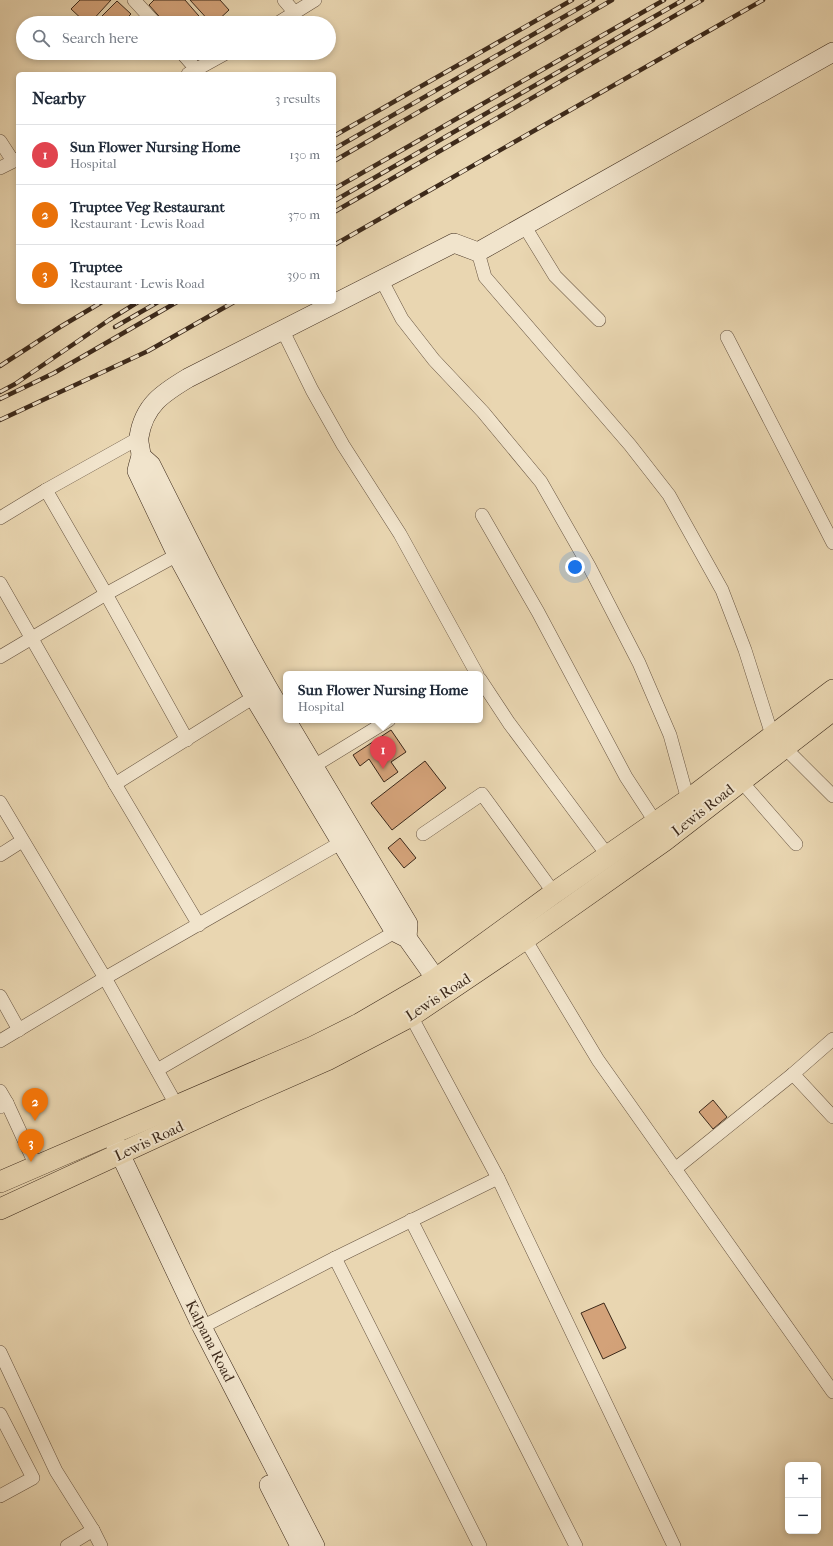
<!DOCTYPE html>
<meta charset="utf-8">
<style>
:root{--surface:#fff;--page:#f2f2f3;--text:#1f2937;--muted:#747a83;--line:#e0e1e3;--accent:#1a73e8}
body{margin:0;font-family:"IM FELL French Canon",serif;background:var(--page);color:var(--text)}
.controls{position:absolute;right:12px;bottom:12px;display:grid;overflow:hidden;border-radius:6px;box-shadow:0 2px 6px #0003}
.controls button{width:36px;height:36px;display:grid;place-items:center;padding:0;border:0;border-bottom:1px solid var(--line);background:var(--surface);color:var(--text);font:20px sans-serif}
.you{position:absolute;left:575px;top:567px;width:14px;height:14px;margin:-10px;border:3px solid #fff;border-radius:50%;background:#1a73e8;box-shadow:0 0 0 6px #1a73e833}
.badge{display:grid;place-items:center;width:26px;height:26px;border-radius:50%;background:var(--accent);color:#fff;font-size:13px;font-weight:700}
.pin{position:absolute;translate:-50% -33px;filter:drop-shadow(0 1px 2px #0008)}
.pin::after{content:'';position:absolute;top:21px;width:14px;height:12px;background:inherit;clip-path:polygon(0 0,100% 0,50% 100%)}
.popup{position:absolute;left:283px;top:671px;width:200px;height:52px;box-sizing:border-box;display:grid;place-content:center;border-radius:6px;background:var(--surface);filter:drop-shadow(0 1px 3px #0005);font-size:13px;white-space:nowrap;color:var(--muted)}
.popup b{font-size:15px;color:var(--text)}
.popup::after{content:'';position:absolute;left:50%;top:100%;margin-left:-8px;border:8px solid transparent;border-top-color:var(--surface)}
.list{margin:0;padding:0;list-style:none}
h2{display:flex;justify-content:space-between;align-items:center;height:52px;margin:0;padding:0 16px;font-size:17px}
h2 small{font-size:13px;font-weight:400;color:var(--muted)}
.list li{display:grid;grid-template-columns:26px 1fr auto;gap:12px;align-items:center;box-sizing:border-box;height:60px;padding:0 16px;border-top:1px solid var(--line)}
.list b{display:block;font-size:15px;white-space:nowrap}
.list p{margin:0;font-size:13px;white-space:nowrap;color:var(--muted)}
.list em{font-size:13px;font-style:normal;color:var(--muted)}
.icon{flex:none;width:22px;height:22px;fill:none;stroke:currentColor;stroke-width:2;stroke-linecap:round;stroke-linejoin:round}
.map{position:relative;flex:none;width:833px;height:1546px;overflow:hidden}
.search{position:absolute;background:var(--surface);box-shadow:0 2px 6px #0003;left:16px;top:16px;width:320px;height:44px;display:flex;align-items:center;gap:10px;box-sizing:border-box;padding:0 14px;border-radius:22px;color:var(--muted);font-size:15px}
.panel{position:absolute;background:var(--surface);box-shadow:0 2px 6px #0003;left:16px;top:72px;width:320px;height:232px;border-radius:6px}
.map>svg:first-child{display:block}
.building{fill:#d3a279;stroke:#3c291a}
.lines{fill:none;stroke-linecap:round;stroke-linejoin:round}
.street-casing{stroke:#675440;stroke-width:14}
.secondary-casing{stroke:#3c291a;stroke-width:20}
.primary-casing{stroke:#3c291a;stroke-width:22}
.street{stroke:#f1e4cc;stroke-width:13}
.secondary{stroke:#f1e4cc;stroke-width:19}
.primary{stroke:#e9d6b1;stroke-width:21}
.rail-casing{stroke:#3c291a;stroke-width:4.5}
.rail{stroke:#f1e4cc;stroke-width:3;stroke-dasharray:9;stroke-linecap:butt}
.labels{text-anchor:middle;stroke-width:4;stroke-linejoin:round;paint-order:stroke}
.street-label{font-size:15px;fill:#3c291a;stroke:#f1e4cc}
</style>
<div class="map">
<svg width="833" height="1546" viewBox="0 0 833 1546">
<rect width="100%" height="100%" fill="#e9d6b1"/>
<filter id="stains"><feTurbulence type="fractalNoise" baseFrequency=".005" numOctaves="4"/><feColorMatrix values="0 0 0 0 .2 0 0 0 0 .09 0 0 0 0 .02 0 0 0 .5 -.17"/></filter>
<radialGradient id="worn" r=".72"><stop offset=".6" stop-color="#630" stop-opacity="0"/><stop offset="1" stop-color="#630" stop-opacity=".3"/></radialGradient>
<g class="building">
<path d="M 80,0 L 111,0 L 90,23 L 86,23 L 71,9 Z"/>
<path d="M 154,0 L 185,0 L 205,23 L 165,23 L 149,5 Z"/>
<path d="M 190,0 L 220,0 L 229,10 L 215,23 L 211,23 Z"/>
<path d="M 117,1 L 131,14 L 122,23 L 95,23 Z"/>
<path d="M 391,730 L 406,752 L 391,762 L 398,772 L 384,782 L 369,759 L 360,766 L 353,755 Z"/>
<path d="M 425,761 L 446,788 L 392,830 L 371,803 Z"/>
<path d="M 400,838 L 416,858 L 404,868 L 388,848 Z"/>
<path d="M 713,1100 L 727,1117 L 713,1129 L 699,1112 Z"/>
<path d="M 604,1303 L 626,1348 L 603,1359 L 581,1313 Z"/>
</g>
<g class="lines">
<defs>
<g id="street">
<path d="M 134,0 L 155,23"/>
<path d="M 284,0 L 295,13"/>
<path d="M 278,23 L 315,0"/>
<path d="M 182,53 L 197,70"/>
<path d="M 188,74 L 226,53"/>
<path d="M 0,141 L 13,161"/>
<path d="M 0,168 L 18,159"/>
<path d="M 525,227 L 555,276 L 599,320"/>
<path d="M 478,252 L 485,277 L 630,445 L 669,495 L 722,590 L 745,650 L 772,735"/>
<path d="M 381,279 L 402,319 L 434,360 L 483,412 L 541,482 L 589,566 L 639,663 L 670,735 L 688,800"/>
<path d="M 283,331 L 312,390 L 343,445 L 400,534 L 477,674"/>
<path d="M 727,337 L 833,543"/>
<path d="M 46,490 L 106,594 L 187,740"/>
<path d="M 482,515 L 538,612 L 626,777 L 656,823"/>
<path d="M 0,518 L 46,490 L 139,438"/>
<path d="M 0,583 L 115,784 L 199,925"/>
<path d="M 0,657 L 106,594 L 177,555"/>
<path d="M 480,679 L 509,723 L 608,856"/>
<path d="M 784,747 L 833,796"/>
<path d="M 314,766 L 389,720"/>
<path d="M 741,781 L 796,844"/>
<path d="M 115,784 L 254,697"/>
<path d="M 0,802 L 105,978 L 177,1106"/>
<path d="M 423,834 L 482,794 L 554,893"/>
<path d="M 0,855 L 22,841"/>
<path d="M 525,939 L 598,1060 L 833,1392"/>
<path d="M 0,996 L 19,1030"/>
<path d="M 411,1016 L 498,1178 L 674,1546"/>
<path d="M 0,1041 L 105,978 L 342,842"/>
<path d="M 157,1070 L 395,932"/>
<path d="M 793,1074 L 833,1117"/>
<path d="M 0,1091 L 7,1103"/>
<path d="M 0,1107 L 7,1103 L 36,1166"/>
<path d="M 675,1169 L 793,1074 L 833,1039"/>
<path d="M 411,1220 L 576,1546"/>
<path d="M 335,1258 L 480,1546"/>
<path d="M 202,1327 L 335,1258 L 498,1178"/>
<path d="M 0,1352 L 56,1471 L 93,1530"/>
<path d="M 0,1414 L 33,1478 L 0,1496"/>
<path d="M 67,1546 L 93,1530 L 101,1546"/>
</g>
<g id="secondary">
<path d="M 141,456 L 151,465 C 194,551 237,637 286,719"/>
<path d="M 286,720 L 408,924 L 407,938"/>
<path d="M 436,979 L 407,938 L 395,932 L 254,697 L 177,555 L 137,471 C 138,466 140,460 141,456 C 141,449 138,443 139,437 C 144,405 163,393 188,378 L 454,243 L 478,252 L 833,52"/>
<path d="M 114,1141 L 202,1327 L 315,1546"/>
<path d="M 269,1485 L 300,1546"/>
</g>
<g id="primary">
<path d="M 0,1182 L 313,1047 L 359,1024 L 436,979 L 554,893 L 688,800 L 833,690"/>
<path d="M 0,1209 L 236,1100 L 327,1060 L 411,1016 L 525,939 L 664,841 L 833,710"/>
</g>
</defs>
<use href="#street" class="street-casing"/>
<use href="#secondary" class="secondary-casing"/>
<use href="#primary" class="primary-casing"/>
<use href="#street" class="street"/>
<use href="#secondary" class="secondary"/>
<use href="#primary" class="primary"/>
<defs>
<g id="rail">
<path d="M 334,136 L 572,0"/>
<path d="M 334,149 L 593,0"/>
<path d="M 334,161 L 612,0"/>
<path d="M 334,189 L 664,0"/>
<path d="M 334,201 L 683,0"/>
<path d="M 334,212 L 702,0"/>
<path d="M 334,245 L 763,0"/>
<path d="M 115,327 L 158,302"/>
<path d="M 0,366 L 60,327 L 102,302"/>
<path d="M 0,392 L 15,384 L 109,320 L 138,302"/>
<path d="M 0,399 L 54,373 L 177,302"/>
<path d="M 0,420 L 148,351 L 234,302"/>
</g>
</defs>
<use href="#rail" class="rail-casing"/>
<use href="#rail" class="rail"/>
</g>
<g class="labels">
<g class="street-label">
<text transform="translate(703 810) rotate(-38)" y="5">Lewis Road</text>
<text transform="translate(438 997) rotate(-33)" y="5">Lewis Road</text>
<text transform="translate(149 1141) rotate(-25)" y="5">Lewis Road</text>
<text transform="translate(210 1341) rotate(63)" y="5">Kalpana Road</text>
</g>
</g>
<rect width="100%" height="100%" filter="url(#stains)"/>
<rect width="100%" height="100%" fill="url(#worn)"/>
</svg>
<div class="controls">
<button>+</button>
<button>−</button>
</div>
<div class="you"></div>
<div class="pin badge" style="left:383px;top:769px;background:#e0444e">1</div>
<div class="popup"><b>Sun Flower Nursing Home</b>Hospital</div>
<div class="pin badge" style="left:35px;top:1121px;background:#e8710a">2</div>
<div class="pin badge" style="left:31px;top:1162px;background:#e8710a">3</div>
<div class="search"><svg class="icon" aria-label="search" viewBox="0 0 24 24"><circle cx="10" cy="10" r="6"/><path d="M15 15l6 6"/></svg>Search here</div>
<section class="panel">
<h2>Nearby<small>3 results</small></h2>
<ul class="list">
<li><span class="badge" style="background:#e0444e">1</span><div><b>Sun Flower Nursing Home</b><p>Hospital</p></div><em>130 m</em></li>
<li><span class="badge" style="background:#e8710a">2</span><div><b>Truptee Veg Restaurant</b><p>Restaurant · Lewis Road</p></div><em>370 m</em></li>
<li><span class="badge" style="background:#e8710a">3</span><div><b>Truptee</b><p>Restaurant · Lewis Road</p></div><em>390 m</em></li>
</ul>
</section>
</div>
